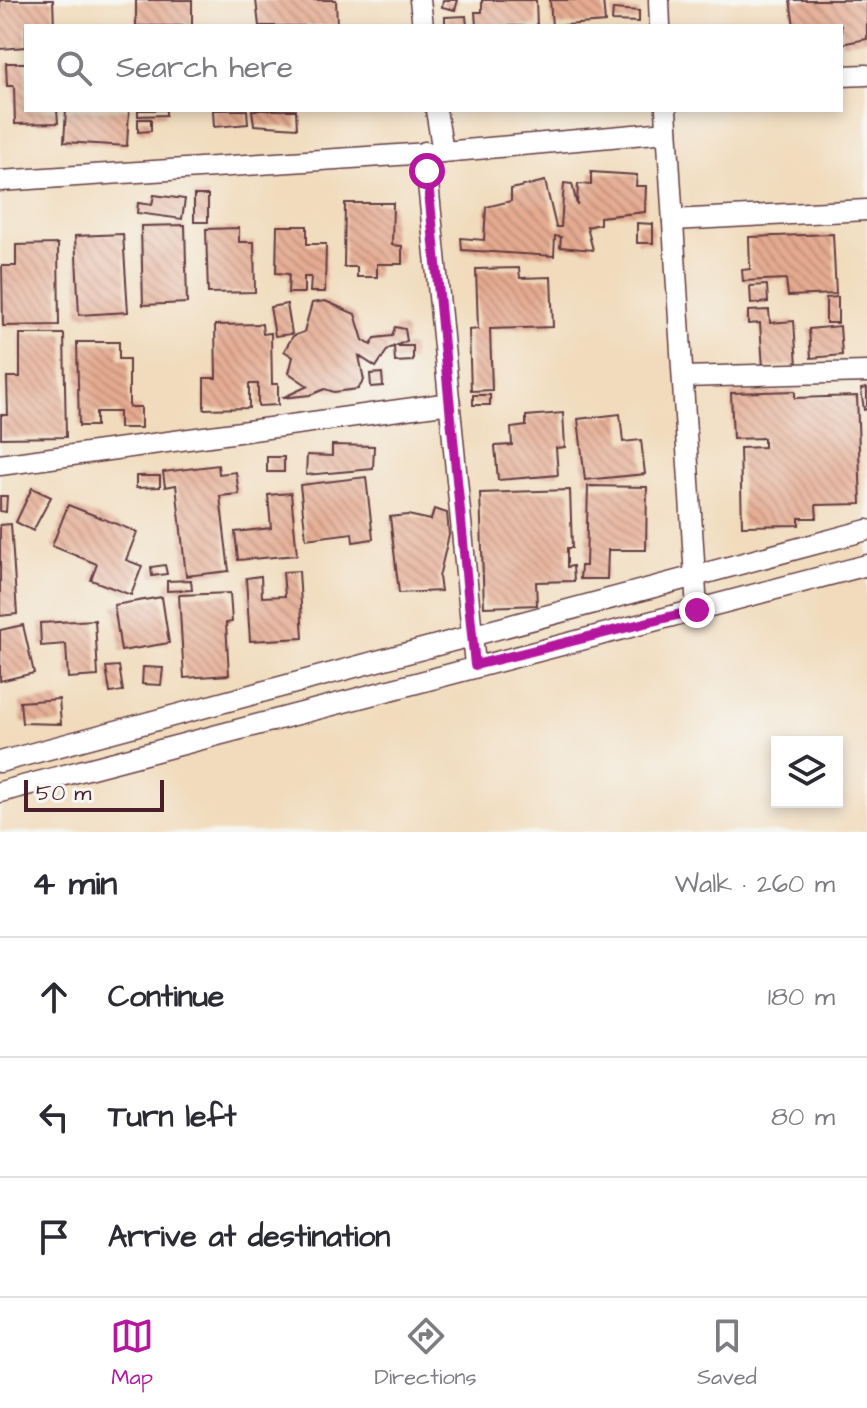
<!DOCTYPE html>
<meta charset="utf-8">
<style>
:root{--surface:#fff;--page:#f2f2f3;--text:#2b2b33;--muted:#7c7c81;--line:#e1e1e2;--accent:#b5179e}
body{margin:0;font-family:"Architects Daughter",sans-serif;background:var(--page);color:var(--text)}
.controls{position:absolute;right:24px;bottom:24px;display:grid;overflow:hidden;border-radius:0px;box-shadow:0 4px 12px #0003}
.controls button{width:72px;height:72px;display:grid;place-items:center;padding:0;border:0;border-bottom:2px solid var(--line);background:var(--surface);color:var(--text);font:40px sans-serif}
.scale{position:absolute;left:24px;bottom:20px;width:140px;box-sizing:border-box;padding-left:8px;border:4px solid #4a1f2b;border-top:0;font-size:22px;line-height:28px;white-space:nowrap;color:#4a1f2b;-webkit-text-stroke:6px #f6f6f2;paint-order:stroke}
.stop{position:absolute;width:24px;height:24px;margin:-18px;border:6px solid #b5179e;border-radius:50%;background:#fff}
.stop.end{background:#b5179e;border-color:#fff;box-shadow:0 2px 8px #0008}
.list{margin:0;padding:0;list-style:none}
h2{display:flex;justify-content:space-between;align-items:center;height:104px;margin:0;padding:0 32px;font-size:34px}
h2 small{font-size:26px;font-weight:400;color:var(--muted)}
.list li{display:grid;grid-template-columns:52px 1fr auto;gap:24px;align-items:center;box-sizing:border-box;height:120px;padding:0 32px;border-top:2px solid var(--line)}
.list b{display:block;font-size:30px;white-space:nowrap}
.list em{font-size:26px;font-style:normal;color:var(--muted)}
.icon{flex:none;width:44px;height:44px;fill:none;stroke:currentColor;stroke-width:2;stroke-linecap:round;stroke-linejoin:round}
.map{position:relative;flex:none;width:867px;height:832px;overflow:hidden}
.search{position:absolute;background:var(--surface);box-shadow:0 4px 12px #0003;left:24px;right:24px;top:24px;height:88px;display:flex;align-items:center;gap:20px;box-sizing:border-box;padding:0 28px;border-radius:0px;color:var(--muted);font-size:30px}
.sheet{height:464px;background:var(--surface)}
nav{display:flex;justify-content:space-around;align-items:center;box-sizing:border-box;height:112px;border-top:2px solid var(--line);background:var(--surface);font-size:22px;color:var(--muted)}
nav a{display:grid;justify-items:center;gap:4px}
nav .on{color:var(--accent)}
.map>svg:first-child{display:block}
.building{fill:url(#building-back-hatch)}
.lines{fill:none;stroke-linecap:round;stroke-linejoin:round}
.minor-casing{stroke:#633b41;stroke-width:23}
.minor{stroke:#fff;stroke-width:20}
.route{stroke:#b5179e;stroke-width:10}
</style>
<div class="map">
<svg width="867" height="832" viewBox="0 0 867 832">
<defs>
<pattern id="building-back-hatch" width="6" height="6" patternUnits="userSpaceOnUse" patternTransform="scale(2)"><rect width="6" height="6" fill="#e5ab91"/><path d="M-1 5l2 2M0 0l6 6M5-1l2 2" fill="none" stroke="#bc8b77"/></pattern>
</defs>
<rect width="100%" height="100%" fill="#f6f6f2"/>
<filter id="ink" filterUnits="userSpaceOnUse"><feTurbulence type="fractalNoise" baseFrequency=".0125" numOctaves="2"/><feDisplacementMap in="SourceGraphic" scale="16" xChannelSelector="R" yChannelSelector="G"/><feConvolveMatrix kernelMatrix="1 2 1 2 8 2 1 2 1" color-interpolation-filters="sRGB"/></filter>
<filter id="wash" filterUnits="userSpaceOnUse"><feTurbulence type="fractalNoise" baseFrequency=".006" numOctaves="4" result="noise"/><feDisplacementMap in="SourceGraphic" scale="32" xChannelSelector="R" yChannelSelector="G"/><feGaussianBlur stdDeviation="1.8" result="paint"/><feColorMatrix in="noise" values="0 0 0 0 0 0 0 0 0 0 0 0 0 0 0 0 0 1.4 0 .05"/><feComposite in="paint" operator="in"/></filter>
<g filter="url(#wash)">
<rect width="100%" height="100%" fill="#f1dbbc"/>
<g id="blocks">
<g class="building">
<path d="M 0,0 L 53,0 L 54,26 L 26,26 L 26,47 L 0,49 Z"/>
<rect x="136" y="0" width="56" height="26"/>
<path d="M 256,0 L 336,0 L 337,26 L 259,26 Z"/>
<path d="M 443,0 L 458,0 L 455,10 L 442,7 Z"/>
<path d="M 482,0 L 536,0 L 537,26 L 476,26 L 475,12 L 482,12 Z"/>
<path d="M 550,0 L 603,0 L 605,22 L 552,26 Z"/>
<path d="M 790,0 L 867,0 L 867,39 L 841,44 L 841,26 L 794,26 Z"/>
<path d="M 613,9 L 639,11 L 639,22 L 612,21 Z"/>
<path d="M 466,16 L 467,26 L 445,26 L 445,17 Z"/>
<path d="M 6,63 L 26,63 L 26,110 L 57,110 L 58,123 L 15,124 L 14,86 L 7,86 Z"/>
<path d="M 66,110 L 129,110 L 127,146 L 64,142 Z"/>
<path d="M 138,110 L 166,110 L 166,115 L 138,116 Z"/>
<path d="M 213,110 L 247,110 L 248,124 L 214,127 Z"/>
<path d="M 252,110 L 296,110 L 297,128 L 254,125 Z"/>
<path d="M 138,119 L 151,119 L 151,131 L 138,132 Z"/>
<path d="M 591,172 L 637,175 L 636,186 L 646,186 L 645,212 L 600,217 L 600,224 L 587,227 L 593,250 L 560,247 L 561,237 L 555,236 L 554,256 L 462,250 L 461,238 L 484,240 L 486,207 L 511,201 L 511,189 L 545,181 L 556,227 L 561,227 L 564,183 L 572,184 L 577,205 L 578,184 L 591,185 Z"/>
<path d="M 154,195 L 185,199 L 182,219 L 137,213 L 138,203 L 152,205 Z"/>
<rect x="194" y="195" width="14" height="27"/>
<path d="M 345,203 L 393,203 L 392,245 L 402,246 L 402,264 L 377,264 L 377,277 L 357,277 L 357,267 L 344,267 Z"/>
<path d="M 637,223 L 653,224 L 653,243 L 637,243 Z"/>
<path d="M 185,225 L 187,303 L 143,305 L 141,226 Z"/>
<path d="M 277,226 L 307,226 L 307,244 L 326,244 L 325,292 L 310,292 L 311,277 L 304,277 L 304,293 L 288,293 L 289,274 L 276,273 Z"/>
<path d="M 239,228 L 239,242 L 254,242 L 255,292 L 208,293 L 206,229 Z"/>
<path d="M 123,234 L 128,312 L 79,315 L 75,236 Z"/>
<path d="M 833,234 L 836,294 L 788,296 L 786,279 L 743,281 L 742,270 L 750,269 L 749,237 Z"/>
<path d="M 58,244 L 59,325 L 3,326 L 2,266 L 16,266 L 16,245 Z"/>
<path d="M 519,268 L 520,278 L 551,277 L 553,327 L 490,329 L 492,390 L 471,391 L 469,330 L 478,329 L 476,269 Z"/>
<path d="M 767,285 L 768,302 L 751,304 L 750,286 Z"/>
<path d="M 838,297 L 838,323 L 826,323 L 826,298 Z"/>
<path d="M 325,301 L 355,314 L 363,340 L 371,345 L 375,338 L 392,336 L 395,327 L 405,329 L 407,341 L 388,349 L 376,367 L 359,356 L 364,380 L 358,389 L 334,392 L 325,389 L 310,395 L 282,398 L 308,386 L 289,373 L 293,357 L 284,351 L 293,336 L 304,332 L 312,303 Z"/>
<path d="M 287,304 L 292,334 L 275,336 L 270,307 Z"/>
<path d="M 769,310 L 770,323 L 794,321 L 797,365 L 763,368 L 760,323 L 748,324 L 748,311 Z"/>
<path d="M 262,324 L 263,334 L 271,333 L 272,384 L 278,384 L 278,405 L 258,406 L 258,384 L 249,384 L 249,408 L 204,409 L 204,378 L 216,378 L 215,325 Z"/>
<path d="M 840,326 L 842,355 L 811,358 L 809,329 Z"/>
<path d="M 20,334 L 64,334 L 66,437 L 1,438 L 1,415 L 8,415 L 7,377 L 20,377 Z"/>
<path d="M 77,342 L 119,342 L 119,359 L 129,359 L 129,407 L 141,407 L 141,428 L 119,428 L 119,412 L 96,412 L 96,426 L 79,426 Z"/>
<path d="M 394,346 L 413,346 L 413,361 L 395,362 Z"/>
<path d="M 382,373 L 383,386 L 371,387 L 370,374 Z"/>
<path d="M 867,388 L 867,409 L 864,410 L 861,389 Z"/>
<path d="M 795,391 L 795,398 L 857,396 L 861,504 L 816,505 L 817,518 L 799,518 L 799,525 L 742,526 L 740,448 L 764,447 L 764,438 L 733,439 L 731,393 Z"/>
<rect x="473" y="395" width="17" height="10"/>
<path d="M 563,413 L 565,447 L 556,448 L 558,475 L 498,480 L 495,446 L 512,445 L 511,428 L 526,426 L 526,416 Z"/>
<path d="M 620,414 L 623,442 L 641,440 L 645,474 L 585,480 L 578,419 Z"/>
<path d="M 332,445 L 374,446 L 373,469 L 306,475 L 307,455 L 332,456 Z"/>
<rect x="267" y="457" width="17" height="15"/>
<path d="M 218,465 L 219,474 L 236,472 L 239,494 L 220,496 L 229,571 L 186,576 L 176,485 L 165,487 L 163,472 Z"/>
<path d="M 136,476 L 160,476 L 160,487 L 136,488 Z"/>
<path d="M 366,477 L 373,539 L 353,542 L 352,533 L 306,539 L 300,485 Z"/>
<path d="M 588,486 L 647,487 L 646,550 L 608,550 L 607,579 L 580,579 L 581,566 L 586,566 Z"/>
<path d="M 32,488 L 51,497 L 33,531 L 16,522 Z"/>
<path d="M 570,490 L 572,548 L 567,548 L 567,567 L 573,566 L 574,581 L 536,582 L 537,605 L 484,607 L 480,493 Z"/>
<path d="M 291,493 L 297,555 L 238,560 L 235,532 L 271,528 L 268,495 Z"/>
<path d="M 0,496 L 7,496 L 6,512 L 0,511 Z"/>
<path d="M 68,505 L 137,532 L 126,560 L 142,566 L 131,595 L 91,580 L 97,564 L 52,546 Z"/>
<path d="M 434,509 L 447,513 L 449,535 L 439,577 L 441,591 L 399,593 L 390,517 L 408,515 L 431,520 Z"/>
<path d="M 11,524 L 17,614 L 0,616 L 0,525 Z"/>
<path d="M 165,565 L 167,574 L 152,576 L 151,567 Z"/>
<path d="M 299,571 L 303,638 L 250,641 L 246,578 L 261,576 L 262,597 L 285,596 L 283,572 Z"/>
<path d="M 191,580 L 192,590 L 167,591 L 167,581 Z"/>
<path d="M 230,593 L 232,622 L 226,623 L 229,675 L 184,678 L 179,595 Z"/>
<path d="M 162,597 L 169,643 L 121,651 L 114,605 Z"/>
<path d="M 95,620 L 98,676 L 68,678 L 66,644 L 41,646 L 40,623 Z"/>
<path d="M 23,625 L 34,673 L 0,681 L 0,630 Z"/>
<path d="M 119,666 L 123,691 L 110,693 L 106,667 Z"/>
<path d="M 143,667 L 163,668 L 161,685 L 142,684 Z"/>
<path d="M 59,699 L 61,724 L 22,723 L 20,702 Z"/>
</g>
</g>
</g>
<g filter="url(#ink)">
<use href="#blocks" fill-opacity="0" stroke="#633b41" stroke-width="2"/>
<g class="lines">
<defs>
<g id="minor">
<path d="M 420,0 L 423,26"/>
<path d="M 659,0 L 660,26"/>
<path d="M 841,76 L 867,75"/>
<path d="M 436,110 L 443,152"/>
<path d="M 666,110 L 697,610"/>
<path d="M 425,152 L 475,665"/>
<path d="M 0,181 L 443,152 L 667,132"/>
<path d="M 673,220 L 867,210"/>
<path d="M 683,377 L 867,372"/>
<path d="M 0,465 L 450,403"/>
<path d="M 0,762 L 867,530"/>
<path d="M 0,792 L 867,565"/>
</g>
</defs>
<use href="#minor" class="minor-casing"/>
<use href="#minor" class="minor"/>
</g>
</g>
<g class="lines" filter="url(#ink)">
<path class="route" d="M 427,171 L 475,665 L 697,610"/>
</g>
</svg>
<div class="controls">
<button><svg class="icon" aria-label="layers" viewBox="0 0 24 24"><path d="M12 4l9 5-9 5-9-5zM3 14l9 5 9-5"/></svg></button>
</div>
<div class="scale">50 m</div>
<div class="stop" style="left:427px;top:171px"></div>
<div class="stop end" style="left:697px;top:610px"></div>
<div class="search"><svg class="icon" aria-label="search" viewBox="0 0 24 24"><circle cx="10" cy="10" r="6"/><path d="M15 15l6 6"/></svg>Search here</div>
</div>
<section class="sheet">
<h2>4 min<small>Walk · 260 m</small></h2>
<ul class="list">
<li><svg class="icon" aria-label="ahead" viewBox="0 0 24 24"><path d="M12 20V5M6 11l6-6 6 6"/></svg><div><b>Continue</b></div><em>180 m</em></li>
<li><svg class="icon" aria-label="left" viewBox="0 0 24 24"><path d="M17 20v-9H6M10 6l-5 5 5 5"/></svg><div><b>Turn left</b></div><em>80 m</em></li>
<li><svg class="icon" aria-label="arrive" viewBox="0 0 24 24"><path d="M6 21V4h12l-3 4 3 4H6"/></svg><div><b>Arrive at destination</b></div></li>
</ul>
</section>
<nav>
<a class="on"><svg class="icon" aria-label="map" viewBox="0 0 24 24"><path d="M3 6l6-2 6 2 6-2v14l-6 2-6-2-6 2zM9 4v14M15 6v14"/></svg>Map</a>
<a><svg class="icon" aria-label="directions" viewBox="0 0 24 24"><path d="M12 3l9 9-9 9-9-9zM9 14v-3h6M13 9l2 2-2 2"/></svg>Directions</a>
<a><svg class="icon" aria-label="saved" viewBox="0 0 24 24"><path d="M7 4h10v16l-5-4-5 4z"/></svg>Saved</a>
</nav>
